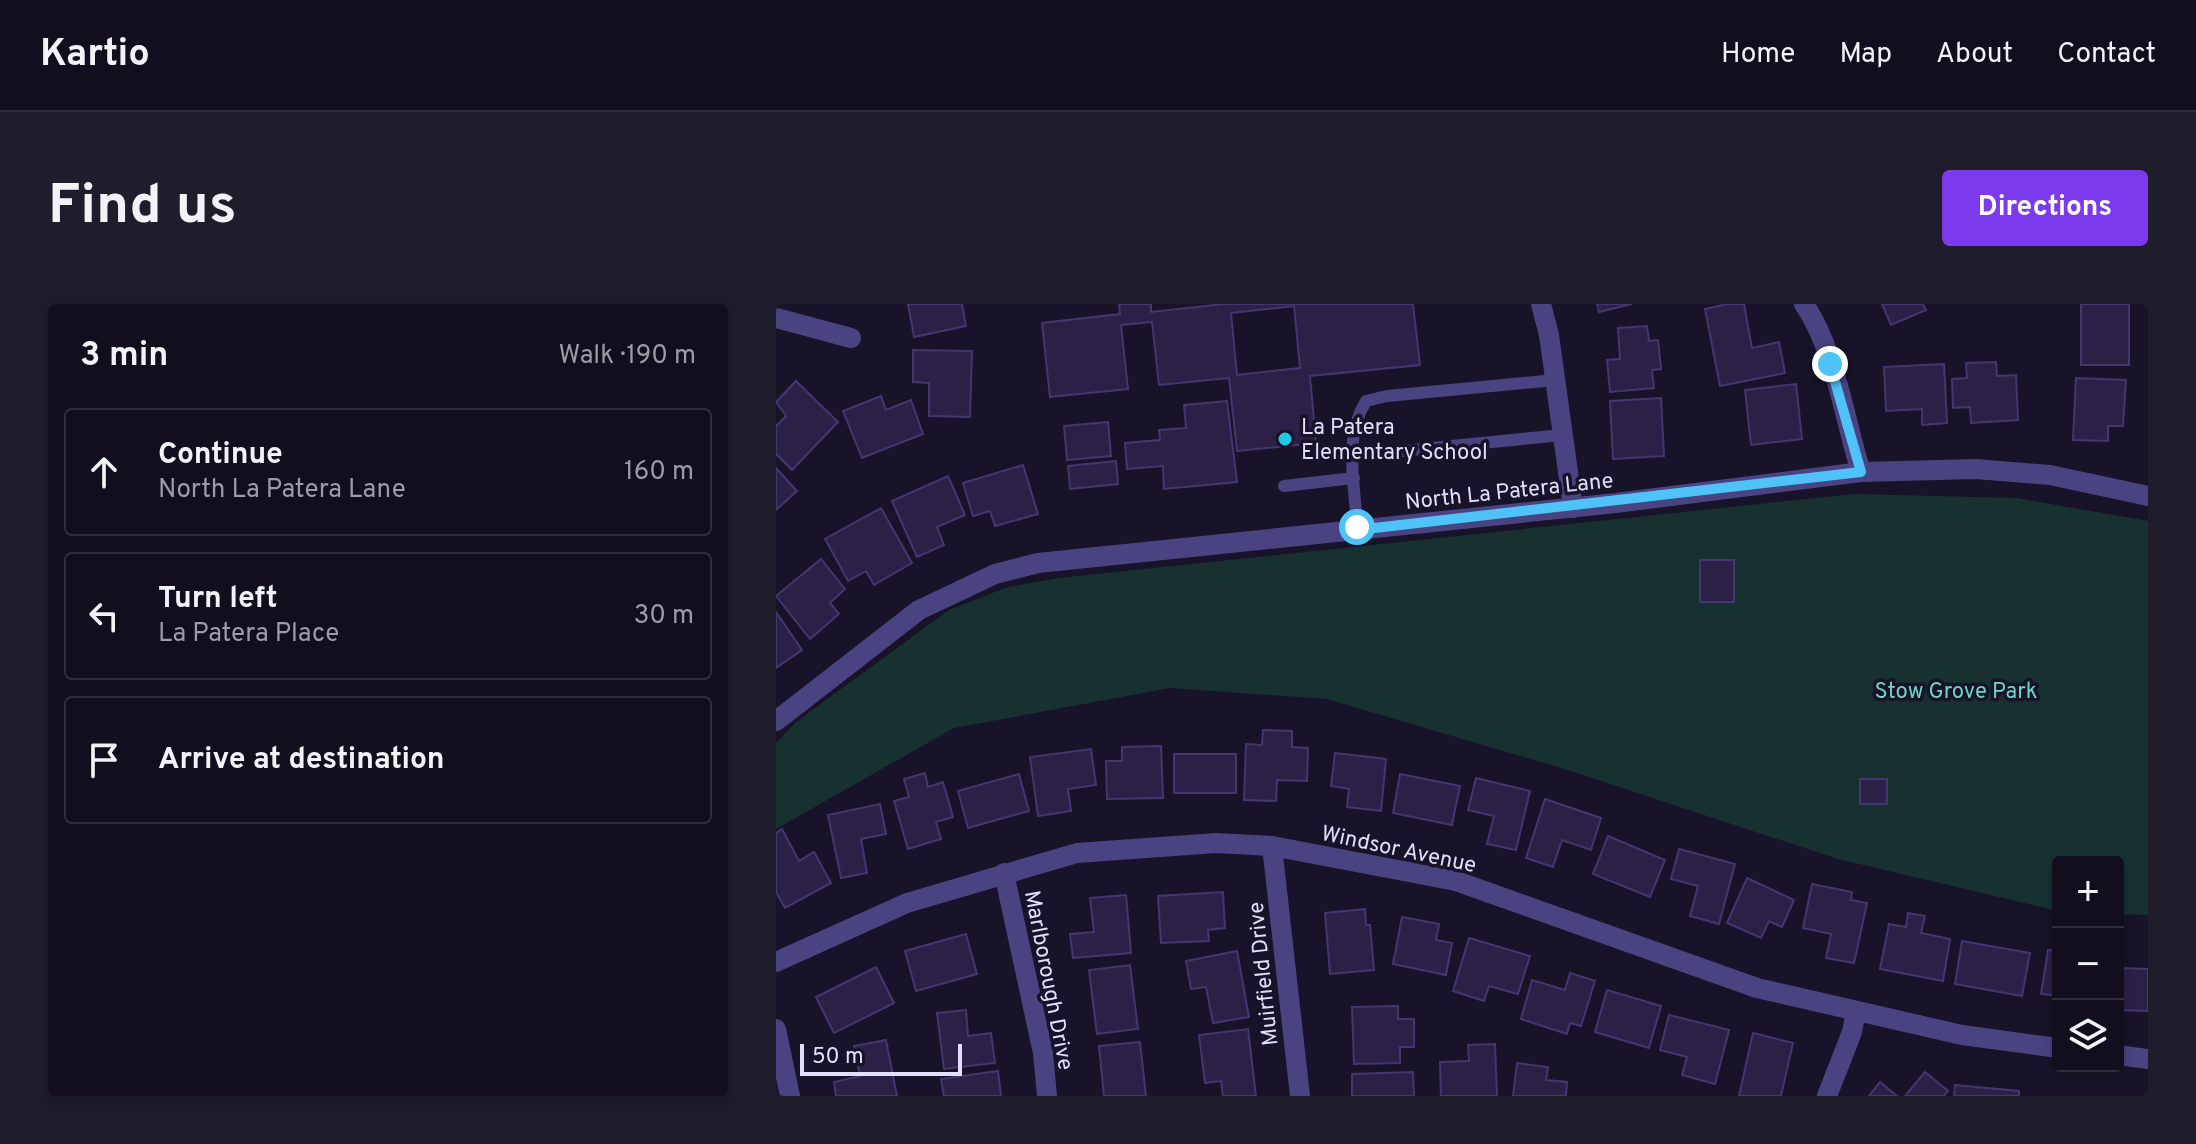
<!DOCTYPE html>
<meta charset="utf-8">
<style>
:root{--surface:#120e1e;--page:#1f1c2b;--text:#f1f3f6;--muted:#9c9ca4;--line:#312e3c;--accent:#7c3aed}
body{margin:0;font-family:Overpass,sans-serif;background:var(--page);color:var(--text)}
.controls{position:absolute;right:24px;bottom:24px;display:grid;overflow:hidden;border-radius:8px;box-shadow:0 4px 12px #0003}
.controls button{width:72px;height:72px;display:grid;place-items:center;padding:0;border:0;border-bottom:2px solid var(--line);background:var(--surface);color:var(--text);font:40px sans-serif}
.scale{position:absolute;left:24px;bottom:20px;width:162px;box-sizing:border-box;padding-left:8px;border:4px solid #e3defb;border-top:0;font-size:22px;line-height:28px;white-space:nowrap;color:#e3defb;-webkit-text-stroke:6px #181328;paint-order:stroke}
.stop{position:absolute;width:24px;height:24px;margin:-18px;border:6px solid #4fc3f7;border-radius:50%;background:#fff}
.stop.end{background:#4fc3f7;border-color:#fff;box-shadow:0 2px 8px #0008}
.list{margin:0;padding:0;list-style:none}
h2{display:flex;justify-content:space-between;align-items:center;height:104px;margin:0;padding:0 32px;font-size:34px}
h2 small{font-size:26px;font-weight:400;color:var(--muted)}
.list li{display:grid;grid-template-columns:52px 1fr auto;gap:24px;align-items:center;box-sizing:border-box;height:128px;margin:0 16px 16px;padding:0 16px;border:2px solid var(--line);border-radius:8px}
.list b{display:block;font-size:30px;white-space:nowrap}
.list p{margin:0;font-size:26px;white-space:nowrap;color:var(--muted)}
.list em{font-size:26px;font-style:normal;color:var(--muted)}
.icon{flex:none;width:44px;height:44px;fill:none;stroke:currentColor;stroke-width:2;stroke-linecap:round;stroke-linejoin:round}
.map{position:relative;flex:none;width:1372px;height:792px;overflow:hidden;border-radius:8px}
header{display:flex;align-items:center;gap:48px;box-sizing:border-box;height:112px;padding:0 40px;background:var(--surface);border-bottom:2px solid var(--line)}
header strong{font-size:38px}
nav{display:flex;gap:44px;margin-inline-start:auto;font-size:28px}
.intro{display:flex;align-items:center;justify-content:space-between;box-sizing:border-box;height:192px;padding:0 48px}
h1{margin:0;font-size:56px}
.button{padding:20px 36px;border-radius:8px;background:var(--accent);color:#fff;font-size:28px;font-weight:700}
main{display:flex;gap:48px;padding:0 48px}
aside{flex:1;background:var(--surface);border-radius:8px;box-shadow:0 4px 12px #0003}
.map>svg:first-child{display:block}
.green{fill:#173131}
.building{fill:#2b2147;stroke:#443670;stroke-width:2;fill-rule:evenodd}
.lines{fill:none;stroke-linecap:round;stroke-linejoin:round}
.service{stroke:#494382;stroke-width:12}
.minor{stroke:#494382;stroke-width:20}
.tertiary{stroke:#494382;stroke-width:20}
.route{stroke:#4fc3f7;stroke-width:10}
.poi-dot{fill:#1fc8e7;stroke:#181328;stroke-width:3}
.labels{text-anchor:middle;stroke-width:7;stroke-linejoin:round;paint-order:stroke}
.poi-label{font-size:22px;fill:#e3defb;stroke:#181328;text-anchor:start}
.street-label{font-size:22px;fill:#e3defb;stroke:#181328}
.park-label{font-size:22px;fill:#70d5c1;stroke:#181328}
</style>
<header>
<strong>Kartio</strong>
<nav><a>Home</a><a>Map</a><a>About</a><a>Contact</a></nav>
</header>
<div class="intro"><h1>Find us</h1><a class="button">Directions</a></div>
<main>
<aside>
<h2>3 min<small>Walk · 190 m</small></h2>
<ul class="list">
<li><svg class="icon" aria-label="ahead" viewBox="0 0 24 24"><path d="M12 20V5M6 11l6-6 6 6"/></svg><div><b>Continue</b><p>North La Patera Lane</p></div><em>160 m</em></li>
<li><svg class="icon" aria-label="left" viewBox="0 0 24 24"><path d="M17 20v-9H6M10 6l-5 5 5 5"/></svg><div><b>Turn left</b><p>La Patera Place</p></div><em>30 m</em></li>
<li><svg class="icon" aria-label="arrive" viewBox="0 0 24 24"><path d="M6 21V4h12l-3 4 3 4H6"/></svg><div><b>Arrive at destination</b></div></li>
</ul>
</aside>
<div class="map">
<svg width="1372" height="792" viewBox="0 0 1372 792">
<rect width="100%" height="100%" fill="#181328"/>
<path class="green" d="M 1078,190 L 1240,194 L 1372,217 L 1372,611 L 1342,610 L 1342,558 L 1282,558 L 1282,607 L 1062,555 L 792,466 L 551,395 L 394,384 L 178,424 L 0,525 L 0,439 L 20,418 L 173,306 L 232,283 L 283,274 Z"/>
<g class="building">
<path d="M 132,0 L 186,0 L 190,22 L 138,33 Z"/>
<path d="M 343,0 L 375,0 L 375,8 L 448,0 L 637,0 L 644,61 L 534,72 L 540,139 L 461,147 L 453,74 L 383,81 L 376,18 L 345,21 L 352,85 L 274,93 L 266,19 L 344,10 ZM 518,2 L 524,64 L 461,71 L 455,9 Z"/>
<path d="M 821,0 L 856,0 L 823,8 Z"/>
<path d="M 951,0 L 968,0 L 976,44 L 1003,38 L 1009,69 L 944,82 L 929,5 Z"/>
<path d="M 1106,0 L 1147,0 L 1150,6 L 1115,21 Z"/>
<rect x="1305" y="0" width="48" height="61"/>
<path d="M 871,22 L 873,37 L 882,36 L 885,65 L 876,66 L 878,84 L 834,88 L 831,56 L 844,55 L 842,24 Z"/>
<path d="M 137,46 L 196,47 L 194,113 L 153,112 L 153,79 L 137,78 Z"/>
<path d="M 1220,58 L 1221,72 L 1240,71 L 1242,116 L 1195,119 L 1194,103 L 1177,104 L 1176,75 L 1191,74 L 1190,59 Z"/>
<path d="M 1168,60 L 1171,119 L 1146,121 L 1146,105 L 1110,107 L 1108,63 Z"/>
<path d="M 1300,74 L 1350,76 L 1347,122 L 1332,122 L 1332,137 L 1297,136 Z"/>
<path d="M 20,77 L 62,118 L 16,166 L 0,150 L 0,122 L 10,112 L 0,98 Z"/>
<path d="M 1020,80 L 1026,135 L 975,141 L 969,86 Z"/>
<path d="M 105,92 L 110,106 L 135,96 L 147,130 L 86,154 L 67,107 Z"/>
<path d="M 885,94 L 888,152 L 837,155 L 834,97 Z"/>
<path d="M 451,97 L 461,178 L 388,185 L 387,162 L 351,165 L 349,139 L 384,136 L 383,126 L 410,124 L 408,101 Z"/>
<path d="M 332,118 L 335,152 L 291,156 L 288,122 Z"/>
<path d="M 340,157 L 342,180 L 294,185 L 292,162 Z"/>
<path d="M 247,161 L 262,210 L 219,222 L 214,207 L 197,212 L 187,179 Z"/>
<path d="M 0,164 L 21,187 L 0,206 Z"/>
<path d="M 172,172 L 189,211 L 161,223 L 168,241 L 141,253 L 116,197 Z"/>
<path d="M 105,204 L 136,259 L 98,281 L 90,267 L 72,277 L 49,235 Z"/>
<path d="M 45,255 L 69,285 L 54,299 L 63,310 L 34,335 L 0,292 Z"/>
<rect x="924" y="256" width="34" height="42"/>
<path d="M 0,308 L 26,346 L 0,364 Z"/>
<path d="M 487,426 L 516,427 L 516,443 L 532,444 L 531,477 L 501,476 L 500,497 L 468,496 L 470,440 L 486,441 Z"/>
<path d="M 385,442 L 387,494 L 331,495 L 330,457 L 346,457 L 346,443 Z"/>
<path d="M 315,445 L 320,481 L 292,485 L 295,507 L 262,512 L 254,453 Z"/>
<path d="M 559,449 L 610,455 L 605,507 L 571,503 L 573,485 L 555,482 Z"/>
<rect x="398" y="450" width="62" height="39"/>
<path d="M 149,469 L 152,483 L 167,478 L 177,513 L 160,518 L 165,535 L 132,545 L 118,497 L 133,493 L 128,475 Z"/>
<path d="M 243,470 L 253,507 L 192,524 L 182,487 Z"/>
<path d="M 624,470 L 684,482 L 676,521 L 617,509 Z"/>
<path d="M 700,474 L 754,487 L 740,546 L 711,540 L 718,512 L 692,506 Z"/>
<rect x="1084" y="475" width="27" height="25"/>
<path d="M 769,495 L 825,514 L 815,546 L 786,536 L 777,563 L 750,554 Z"/>
<path d="M 104,500 L 110,530 L 85,535 L 91,569 L 65,574 L 52,511 Z"/>
<path d="M 6,525 L 23,557 L 38,548 L 55,579 L 9,604 L 0,588 L 0,529 Z"/>
<path d="M 832,532 L 889,556 L 874,593 L 817,570 Z"/>
<path d="M 903,545 L 959,560 L 943,620 L 914,612 L 922,582 L 895,575 Z"/>
<path d="M 971,574 L 1018,596 L 1006,623 L 993,617 L 985,634 L 951,619 Z"/>
<path d="M 1036,580 L 1076,588 L 1075,596 L 1091,599 L 1078,659 L 1050,654 L 1055,630 L 1027,624 Z"/>
<path d="M 447,588 L 449,624 L 432,626 L 433,637 L 385,639 L 382,592 Z"/>
<path d="M 350,591 L 355,649 L 297,654 L 294,630 L 318,628 L 314,594 Z"/>
<path d="M 589,605 L 590,621 L 594,621 L 598,666 L 554,670 L 549,609 Z"/>
<path d="M 1132,609 L 1149,612 L 1145,629 L 1174,635 L 1167,677 L 1104,665 L 1113,620 L 1130,623 Z"/>
<path d="M 626,613 L 663,620 L 660,636 L 676,639 L 670,671 L 617,660 Z"/>
<path d="M 190,630 L 201,670 L 140,687 L 129,647 Z"/>
<path d="M 693,634 L 754,652 L 742,690 L 713,682 L 708,697 L 677,687 Z"/>
<path d="M 1186,637 L 1254,649 L 1246,692 L 1179,680 Z"/>
<path d="M 1272,646 L 1282,647 L 1282,692 L 1265,690 Z"/>
<path d="M 461,647 L 473,713 L 437,719 L 430,683 L 415,685 L 410,657 Z"/>
<path d="M 354,661 L 362,725 L 321,730 L 313,666 Z"/>
<path d="M 100,663 L 118,699 L 58,729 L 40,693 Z"/>
<path d="M 1343,664 L 1372,665 L 1372,707 L 1342,706 Z"/>
<path d="M 794,669 L 819,677 L 805,722 L 794,719 L 791,730 L 745,715 L 756,676 L 789,686 Z"/>
<path d="M 831,686 L 885,702 L 873,744 L 819,728 Z"/>
<path d="M 622,702 L 622,715 L 638,715 L 638,743 L 624,743 L 624,759 L 578,760 L 576,703 Z"/>
<path d="M 190,706 L 192,732 L 215,729 L 219,759 L 168,765 L 161,709 Z"/>
<path d="M 893,711 L 953,726 L 939,780 L 906,771 L 911,753 L 884,746 Z"/>
<path d="M 472,725 L 480,792 L 447,792 L 445,777 L 429,779 L 423,731 Z"/>
<path d="M 977,729 L 1017,739 L 1005,792 L 963,792 Z"/>
<path d="M 110,736 L 121,792 L 60,792 L 58,778 L 84,772 L 78,742 Z"/>
<path d="M 364,738 L 370,792 L 328,792 L 323,742 Z"/>
<path d="M 719,740 L 721,792 L 665,792 L 664,758 L 693,757 L 692,741 Z"/>
<path d="M 741,759 L 772,763 L 770,776 L 791,778 L 790,792 L 737,792 Z"/>
<path d="M 222,767 L 225,792 L 168,792 L 165,775 Z"/>
<path d="M 637,768 L 638,792 L 576,792 L 576,770 Z"/>
<path d="M 1149,768 L 1172,787 L 1168,792 L 1129,792 Z"/>
<path d="M 1104,778 L 1121,792 L 1093,792 Z"/>
<path d="M 1179,781 L 1243,787 L 1243,792 L 1178,792 Z"/>
</g>
<g class="lines">
<g class="service">
<path d="M 576,152 L 786,131"/>
<path d="M 508,182 L 578,174"/>
<path d="M 581,226 C 580,184 566,135 590,97 L 611,92 L 779,76"/>
</g>
<g class="minor">
<path d="M 765,0 L 773,31 L 797,204"/>
<path d="M 1028,0 C 1060,48 1068,114 1085,168"/>
<path d="M 0,14 L 75,34"/>
<path d="M 496,542 L 524,792"/>
<path d="M 228,569 L 267,749 L 271,792"/>
<path d="M 0,658 L 131,599 L 301,549 L 440,539 L 496,542 L 680,577 L 981,684 L 1186,731 L 1282,744"/>
<path d="M 0,725 L 14,792"/>
<path d="M 1342,751 L 1372,755"/>
<path d="M 1051,792 L 1076,728 L 1080,707"/>
</g>
<path class="tertiary" d="M 0,417 L 143,306 L 219,270 L 262,259 L 840,199 L 1085,168 L 1200,165 L 1274,171 L 1372,192"/>
</g>
<g class="lines">
<path class="route" d="M 581,223 L 581,226 L 1085,168 L 1054,60"/>
</g>
<circle class="poi-dot" cx="509" cy="135" r="8"/>
<g class="labels">
<g class="poi-label">
<text x="525" y="130">La Patera<tspan x="525" dy="25">Elementary School</tspan></text>
</g>
<g class="street-label">
<text transform="translate(733 186) rotate(-6)" y="8">North La Patera Lane</text>
<text transform="translate(623 544) rotate(12)" y="8">Windsor Avenue</text>
<text transform="translate(486 670) rotate(-96)" y="8">Muirfield Drive</text>
<text transform="translate(274 676) rotate(79)" y="8">Marlborough Drive</text>
</g>
<g class="park-label">
<text x="1180" y="394">Stow Grove Park</text>
</g>
</g>
</svg>
<div class="controls">
<button>+</button>
<button>−</button>
<button><svg class="icon" aria-label="layers" viewBox="0 0 24 24"><path d="M12 4l9 5-9 5-9-5zM3 14l9 5 9-5"/></svg></button>
</div>
<div class="scale">50 m</div>
<div class="stop" style="left:581px;top:223px"></div>
<div class="stop end" style="left:1054px;top:60px"></div>
</div>
</main>
